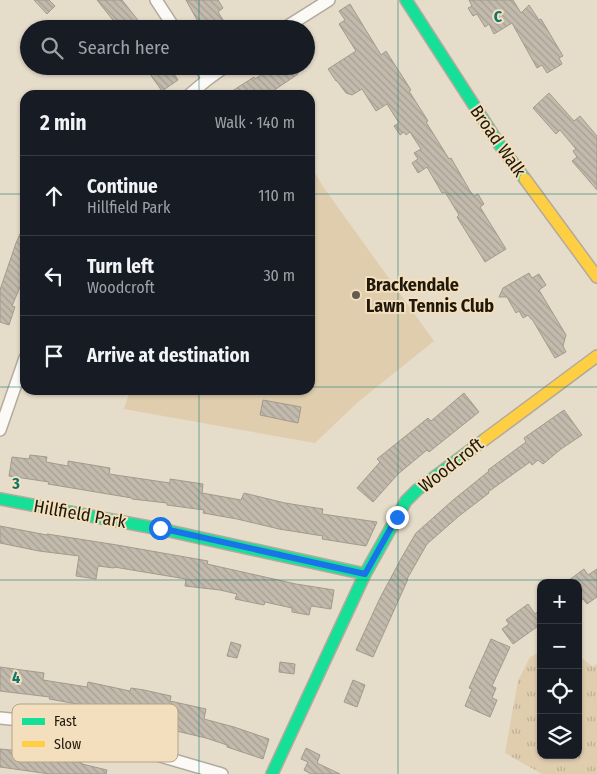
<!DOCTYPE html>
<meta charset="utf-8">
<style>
:root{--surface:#171b24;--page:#20242c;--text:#f1f3f6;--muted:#9ea1a6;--line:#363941}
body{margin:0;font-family:"Fira Sans Condensed",sans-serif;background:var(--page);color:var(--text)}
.controls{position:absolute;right:15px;bottom:15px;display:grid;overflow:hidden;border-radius:10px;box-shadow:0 1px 4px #0004}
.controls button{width:45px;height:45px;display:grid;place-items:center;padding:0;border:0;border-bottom:1px solid var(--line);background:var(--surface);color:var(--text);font:25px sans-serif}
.stop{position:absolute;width:15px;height:15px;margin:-11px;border:4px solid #1a73e8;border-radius:50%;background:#fff}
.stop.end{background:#1a73e8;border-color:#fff;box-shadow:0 1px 5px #0008}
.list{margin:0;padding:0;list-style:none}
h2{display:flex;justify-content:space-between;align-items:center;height:65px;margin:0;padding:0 20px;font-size:21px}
h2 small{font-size:16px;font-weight:400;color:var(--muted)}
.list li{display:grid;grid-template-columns:32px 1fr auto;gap:15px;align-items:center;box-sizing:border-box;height:80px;padding:0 20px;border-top:1px solid var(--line)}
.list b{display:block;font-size:19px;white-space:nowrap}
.list p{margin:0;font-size:16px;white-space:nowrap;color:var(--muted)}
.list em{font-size:16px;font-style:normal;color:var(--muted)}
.icon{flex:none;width:28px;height:28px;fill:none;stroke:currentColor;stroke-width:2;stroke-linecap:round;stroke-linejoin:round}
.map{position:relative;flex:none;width:597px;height:774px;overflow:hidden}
.search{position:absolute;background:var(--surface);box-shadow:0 1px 4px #0004;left:20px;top:20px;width:295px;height:55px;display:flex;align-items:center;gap:12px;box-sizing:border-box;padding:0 18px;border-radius:28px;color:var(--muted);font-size:19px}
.panel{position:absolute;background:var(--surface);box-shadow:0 1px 4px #0004;left:20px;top:90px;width:295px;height:305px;border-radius:15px}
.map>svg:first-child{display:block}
.grass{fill:#dfcdae}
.park{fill:url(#park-tufts)}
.building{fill:url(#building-back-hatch);stroke:#a29b8d}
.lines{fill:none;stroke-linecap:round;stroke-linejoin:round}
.street-casing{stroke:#b2aa9c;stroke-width:14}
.fast-casing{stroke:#b2aa9c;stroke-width:14}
.slow-casing{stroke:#b2aa9c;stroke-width:14}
.street{stroke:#fbfaf7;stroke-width:11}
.fast{stroke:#16e098;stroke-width:11}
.slow{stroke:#ffcf43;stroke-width:11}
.route{stroke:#1a73e8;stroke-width:6}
.grid{fill:none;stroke:#0f766e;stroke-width:1;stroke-opacity:0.55}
.poi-dot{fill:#655d4e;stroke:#f3dfbd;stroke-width:2}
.labels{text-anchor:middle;stroke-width:4;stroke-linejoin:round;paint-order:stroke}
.street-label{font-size:18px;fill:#1f180b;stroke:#f3dfbd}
.poi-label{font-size:18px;font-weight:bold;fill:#1f180b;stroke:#f3dfbd;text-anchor:start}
.key{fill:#f3dfbd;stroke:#b3a388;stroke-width:1}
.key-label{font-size:14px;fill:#1f180b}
.grid-label{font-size:16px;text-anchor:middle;font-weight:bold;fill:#0f766e;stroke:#f3dfbd;stroke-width:4;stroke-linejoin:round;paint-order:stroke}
</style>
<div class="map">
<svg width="597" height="774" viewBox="0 0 597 774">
<defs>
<pattern id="park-tufts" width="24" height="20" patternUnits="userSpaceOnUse" patternTransform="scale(1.25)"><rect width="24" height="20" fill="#dfcdae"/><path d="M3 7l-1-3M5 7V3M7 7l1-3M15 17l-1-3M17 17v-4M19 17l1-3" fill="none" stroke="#bfaf94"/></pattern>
<pattern id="building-back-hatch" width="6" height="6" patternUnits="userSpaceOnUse" patternTransform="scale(1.25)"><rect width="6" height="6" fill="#c2baac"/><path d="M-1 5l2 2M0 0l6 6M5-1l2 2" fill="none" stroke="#a69f93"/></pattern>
</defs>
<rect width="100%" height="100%" fill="#e6dcca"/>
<path class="grass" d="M 310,165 L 324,188 L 434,341 L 358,402 L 315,443 L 124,409 L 130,390 L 310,390 Z"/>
<path class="park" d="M 541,652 L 541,755 L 578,755 L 578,655 L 593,667 L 597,664 L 597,774 L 542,774 L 505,753 L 518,681 L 530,657 Z"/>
<g class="building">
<path d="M 34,0 L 49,0 L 55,6 L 47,14 Z"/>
<path d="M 97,0 L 122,0 L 145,29 L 120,29 Z"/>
<path d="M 186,0 L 218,0 L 223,8 L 218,12 L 229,29 L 202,29 Z"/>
<path d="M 469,0 L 513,0 L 521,13 L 529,5 L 539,20 L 541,19 L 563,56 L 559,58 L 562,64 L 547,73 L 542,65 L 537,68 L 512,23 L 494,34 L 489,24 L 485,27 L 477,14 L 473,16 L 468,8 L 472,6 Z"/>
<path d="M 350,4 L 381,55 L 386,51 L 411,90 L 409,91 L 428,121 L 426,122 L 449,159 L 451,158 L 470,191 L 474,196 L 478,194 L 484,204 L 480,207 L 506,249 L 485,262 L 457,217 L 459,215 L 445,192 L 442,193 L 427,167 L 418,173 L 412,163 L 418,159 L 414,153 L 421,149 L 410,132 L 406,135 L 404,132 L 400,135 L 394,126 L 399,123 L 387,104 L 376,111 L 362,89 L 352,95 L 346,93 L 337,81 L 336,81 L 328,69 L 356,51 L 339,24 L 345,20 L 339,11 Z"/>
<path d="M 144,66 L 169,66 L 178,80 L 162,91 Z"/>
<path d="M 274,66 L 293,66 L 298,74 L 267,95 L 226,95 L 254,77 L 255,79 Z"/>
<path d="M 549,93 L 574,121 L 580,116 L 597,136 L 597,190 L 572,161 L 577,157 L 573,151 L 576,149 L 560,130 L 556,134 L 533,108 Z"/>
<path d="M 25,223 L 25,275 L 12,306 L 15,307 L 9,325 L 0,322 L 0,290 L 16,243 Z"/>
<path d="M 529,273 L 532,278 L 539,274 L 546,285 L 539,290 L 566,335 L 563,346 L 566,352 L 555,358 L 532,319 L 531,319 L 528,315 L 523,318 L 519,311 L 516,313 L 507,297 L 499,297 L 503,288 Z"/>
<path d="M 464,393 L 479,412 L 429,452 L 427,450 L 398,474 L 373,502 L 357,488 L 380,462 L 377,459 L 428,418 L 431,421 Z"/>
<path d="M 263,400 L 301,407 L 298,423 L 260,415 Z"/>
<path d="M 564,410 L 582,435 L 561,449 L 543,464 L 538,460 L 532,465 L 530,462 L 488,492 L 489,493 L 459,516 L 427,544 L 407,579 L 408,579 L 373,657 L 356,650 L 380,598 L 402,557 L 416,533 L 452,501 L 489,471 L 488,470 L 526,442 L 524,438 Z"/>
<path d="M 30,455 L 47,457 L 46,462 L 68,466 L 68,461 L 110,468 L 109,474 L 170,483 L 170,479 L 203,484 L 202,493 L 241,500 L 244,493 L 285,503 L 323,509 L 322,514 L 377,522 L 366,546 L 322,539 L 323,536 L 279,529 L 237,519 L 203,513 L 204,510 L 167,505 L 167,503 L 132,499 L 132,498 L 48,484 L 49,482 L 9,476 L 12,457 L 29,459 Z"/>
<path d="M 0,526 L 47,535 L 47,534 L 117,545 L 208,561 L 207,564 L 296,584 L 334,590 L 331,609 L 311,606 L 309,615 L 292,612 L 292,608 L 265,602 L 264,605 L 235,599 L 237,594 L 220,590 L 185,586 L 186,579 L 114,567 L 114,568 L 98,566 L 96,579 L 76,576 L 79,556 L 39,551 L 0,543 Z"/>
<path d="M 584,569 L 588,575 L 597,569 L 597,597 L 587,604 L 583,599 L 578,602 L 578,583 L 565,583 Z"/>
<path d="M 528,604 L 535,614 L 541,609 L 541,624 L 513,644 L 502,629 L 509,624 L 506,620 Z"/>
<path d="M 491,639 L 510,647 L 492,686 L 496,688 L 492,698 L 497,700 L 490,717 L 465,706 L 472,689 L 469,688 Z"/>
<path d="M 231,642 L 241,645 L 237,658 L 227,656 Z"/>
<path d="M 280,662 L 295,664 L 294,674 L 279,672 Z"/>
<path d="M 0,667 L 44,673 L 43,680 L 87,687 L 88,682 L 130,691 L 131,688 L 144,690 L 171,696 L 170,701 L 206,709 L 204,719 L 234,727 L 269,739 L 263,759 L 227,747 L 227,745 L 206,738 L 155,726 L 156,721 L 126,716 L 82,706 L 83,705 L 49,699 L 50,697 L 0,691 Z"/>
<path d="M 353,680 L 365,685 L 357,707 L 344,702 Z"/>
<path d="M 306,748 L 320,755 L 317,763 L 340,774 L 311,774 L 304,770 L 308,762 L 301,759 Z"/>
<path d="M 0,749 L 21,751 L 21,750 L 47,754 L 47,756 L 82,763 L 82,764 L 107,770 L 106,774 L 50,774 L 0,767 Z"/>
</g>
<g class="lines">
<defs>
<g id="street">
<path d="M 156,0 L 175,29"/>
<path d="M 283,29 L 329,0"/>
<path d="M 199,66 L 208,79"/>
<path d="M 189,95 L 208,79 L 226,66"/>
<path d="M 0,430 L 25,358"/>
<path d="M 0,718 L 20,720 L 88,735 L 222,774"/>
</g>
<g id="fast">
<path d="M 406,0 L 499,144 L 525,179"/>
<path d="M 0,499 L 160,529 L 365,574"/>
<path d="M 272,774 L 365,574 L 406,501 L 417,490 L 484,440"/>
</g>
<g id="slow">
<path d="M 525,179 L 597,277"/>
<path d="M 484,440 L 597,356"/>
</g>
</defs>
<use href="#street" class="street-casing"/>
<use href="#fast" class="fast-casing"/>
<use href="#slow" class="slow-casing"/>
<use href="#street" class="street"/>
<use href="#fast" class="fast"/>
<use href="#slow" class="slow"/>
</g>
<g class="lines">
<path class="route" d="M 160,528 L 365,574 L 397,517"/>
</g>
<path class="grid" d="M 199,0 L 199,29M 398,0 L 398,774M 199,66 L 199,95M 0,194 L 25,194M 310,194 L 597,194M 0,387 L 25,387M 310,387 L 597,387M 199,390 L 199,774M 0,580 L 597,580"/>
<circle class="poi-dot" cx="356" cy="295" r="5"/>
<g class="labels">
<g class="street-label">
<text transform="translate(498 141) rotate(55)" y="6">Broad Walk</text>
<text transform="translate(451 465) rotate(-38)" y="6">Woodcroft</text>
<text transform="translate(80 514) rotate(10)" y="6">Hillfield Park</text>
</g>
<g class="poi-label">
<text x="366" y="291">Brackendale<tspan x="366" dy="21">Lawn Tennis Club</tspan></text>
</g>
</g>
<rect x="12" y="704" width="166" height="58" rx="8" class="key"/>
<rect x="22" y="718" width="23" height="7" fill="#16e098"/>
<rect x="22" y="741" width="23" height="6" fill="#ffcf43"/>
<g class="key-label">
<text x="54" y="726">Fast</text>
<text x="54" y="749">Slow</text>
</g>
<g class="grid-label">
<text x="498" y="22">C</text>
<text x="16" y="489">3</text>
<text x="16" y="683">4</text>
</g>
</svg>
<div class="controls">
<button>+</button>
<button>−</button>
<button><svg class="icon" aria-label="locate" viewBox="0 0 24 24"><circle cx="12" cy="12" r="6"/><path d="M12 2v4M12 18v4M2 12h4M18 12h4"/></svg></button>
<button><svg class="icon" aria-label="layers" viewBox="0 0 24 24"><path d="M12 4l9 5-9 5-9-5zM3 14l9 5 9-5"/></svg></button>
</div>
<div class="stop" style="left:160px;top:528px"></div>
<div class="stop end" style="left:397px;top:517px"></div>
<div class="search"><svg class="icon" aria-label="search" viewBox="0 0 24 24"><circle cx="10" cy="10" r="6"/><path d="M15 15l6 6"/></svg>Search here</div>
<section class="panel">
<h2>2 min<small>Walk · 140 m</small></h2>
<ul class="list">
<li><svg class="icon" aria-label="ahead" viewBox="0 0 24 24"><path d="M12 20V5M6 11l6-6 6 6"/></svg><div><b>Continue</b><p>Hillfield Park</p></div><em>110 m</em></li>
<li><svg class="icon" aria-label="left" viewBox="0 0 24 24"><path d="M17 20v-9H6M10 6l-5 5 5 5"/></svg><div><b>Turn left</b><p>Woodcroft</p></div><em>30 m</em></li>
<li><svg class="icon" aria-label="arrive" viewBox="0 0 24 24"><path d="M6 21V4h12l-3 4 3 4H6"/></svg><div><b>Arrive at destination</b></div></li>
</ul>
</section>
</div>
